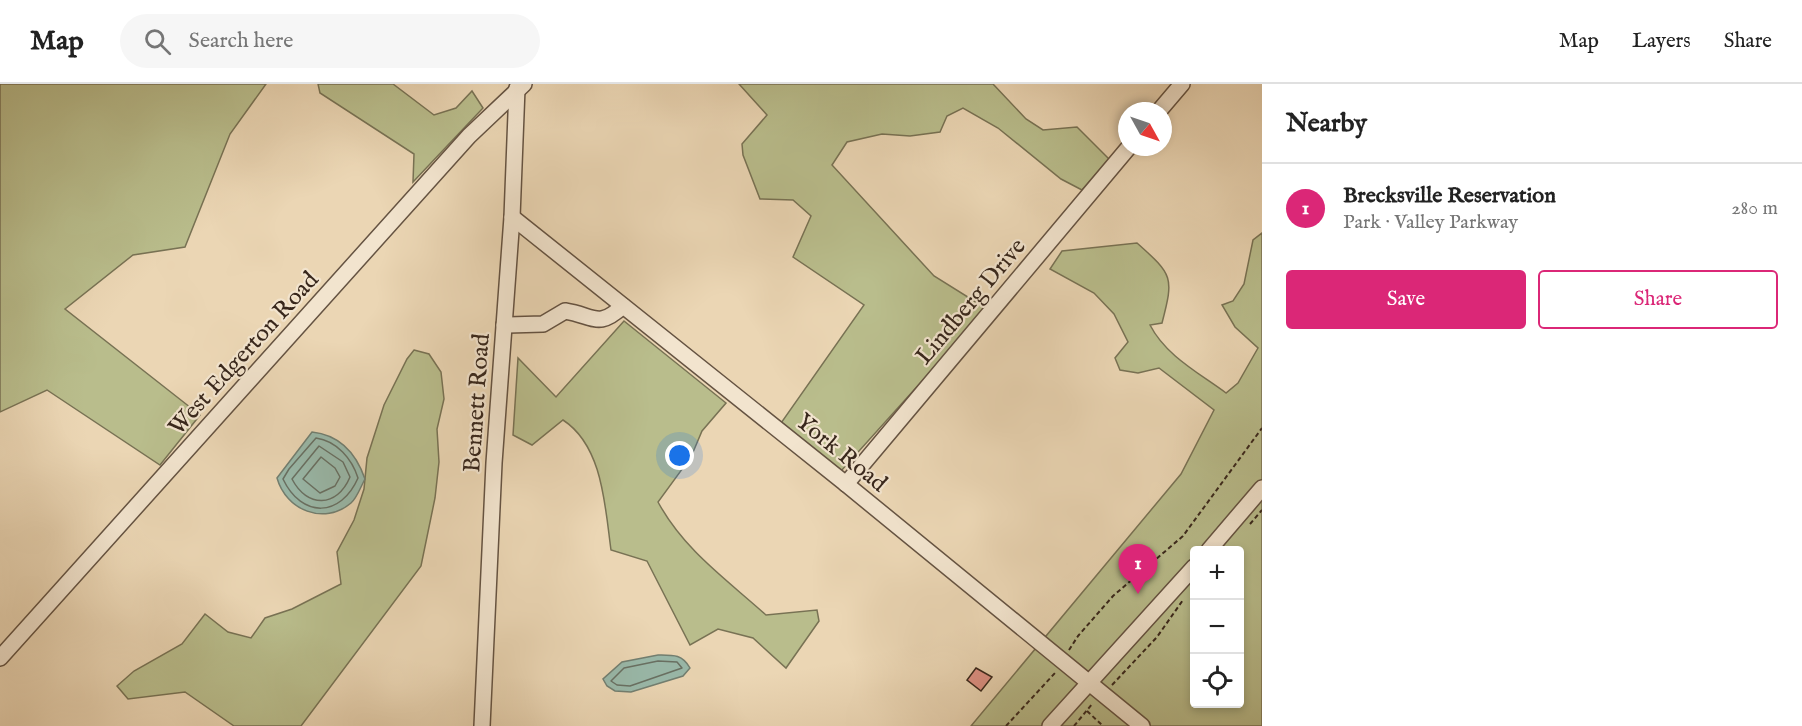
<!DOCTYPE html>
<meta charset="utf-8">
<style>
:root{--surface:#fff;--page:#f6f6f6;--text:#222;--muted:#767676;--line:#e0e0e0;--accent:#db2777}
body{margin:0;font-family:"IM FELL English",serif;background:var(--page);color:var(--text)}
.controls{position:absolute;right:18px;bottom:18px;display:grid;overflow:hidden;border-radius:6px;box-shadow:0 3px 9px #0003}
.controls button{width:54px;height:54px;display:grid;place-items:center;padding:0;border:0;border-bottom:2px solid var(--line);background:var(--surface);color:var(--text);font:30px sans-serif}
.compass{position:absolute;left:1118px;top:18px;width:54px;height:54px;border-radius:50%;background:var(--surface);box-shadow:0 3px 9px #0003;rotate:130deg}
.you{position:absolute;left:680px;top:372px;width:21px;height:21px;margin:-15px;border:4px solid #fff;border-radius:50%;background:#1a73e8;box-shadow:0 0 0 9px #1a73e833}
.badge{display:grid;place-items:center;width:39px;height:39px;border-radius:50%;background:var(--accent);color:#fff;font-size:20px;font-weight:700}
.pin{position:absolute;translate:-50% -50px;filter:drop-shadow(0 2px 3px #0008)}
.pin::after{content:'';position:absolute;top:32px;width:21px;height:18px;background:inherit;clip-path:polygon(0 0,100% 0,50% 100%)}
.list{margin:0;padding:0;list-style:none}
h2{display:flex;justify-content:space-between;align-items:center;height:78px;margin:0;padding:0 24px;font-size:26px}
h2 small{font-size:20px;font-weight:400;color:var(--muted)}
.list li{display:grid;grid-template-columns:39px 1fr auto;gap:18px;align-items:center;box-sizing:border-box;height:90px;padding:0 24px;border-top:2px solid var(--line)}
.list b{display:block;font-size:22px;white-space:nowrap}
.list p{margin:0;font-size:20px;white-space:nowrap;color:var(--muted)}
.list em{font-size:20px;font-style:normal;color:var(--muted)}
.actions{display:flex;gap:12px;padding:18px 24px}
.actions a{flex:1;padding:14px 0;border:2px solid var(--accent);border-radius:6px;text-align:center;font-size:21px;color:var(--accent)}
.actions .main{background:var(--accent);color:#fff}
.icon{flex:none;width:33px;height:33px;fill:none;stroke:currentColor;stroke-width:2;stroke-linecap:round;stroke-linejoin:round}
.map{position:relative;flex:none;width:1262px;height:642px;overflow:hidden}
header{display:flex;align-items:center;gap:36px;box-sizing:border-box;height:84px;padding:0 30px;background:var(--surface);border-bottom:2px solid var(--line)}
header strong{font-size:28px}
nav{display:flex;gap:33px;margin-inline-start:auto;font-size:21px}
.search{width:420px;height:54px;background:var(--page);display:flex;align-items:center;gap:15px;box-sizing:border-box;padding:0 21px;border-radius:33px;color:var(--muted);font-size:22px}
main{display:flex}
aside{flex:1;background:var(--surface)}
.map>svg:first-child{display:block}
.green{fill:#b9bd8c;stroke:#787254;stroke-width:1.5;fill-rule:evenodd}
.water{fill:#99b9aa;stroke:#727f71;stroke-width:1.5}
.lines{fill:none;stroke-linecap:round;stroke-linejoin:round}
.shore{stroke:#687063;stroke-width:1.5}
.building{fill:#e09286;stroke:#38271c;stroke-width:1.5}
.minor-casing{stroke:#655342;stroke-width:18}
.path{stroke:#38271c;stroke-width:2;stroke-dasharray:4.5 3;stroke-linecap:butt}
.minor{stroke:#f2e4ce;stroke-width:15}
.labels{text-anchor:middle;stroke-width:4.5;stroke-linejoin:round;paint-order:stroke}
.street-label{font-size:24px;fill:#38271c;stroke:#f2e4ce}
</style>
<header>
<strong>Map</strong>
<div class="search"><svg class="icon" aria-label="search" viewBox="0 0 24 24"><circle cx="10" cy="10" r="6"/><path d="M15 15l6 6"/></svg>Search here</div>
<nav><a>Map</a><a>Layers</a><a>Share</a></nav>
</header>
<main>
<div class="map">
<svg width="1262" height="642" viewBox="0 0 1262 642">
<rect width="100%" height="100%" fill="#ebd6b4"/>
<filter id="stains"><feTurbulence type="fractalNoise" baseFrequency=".00333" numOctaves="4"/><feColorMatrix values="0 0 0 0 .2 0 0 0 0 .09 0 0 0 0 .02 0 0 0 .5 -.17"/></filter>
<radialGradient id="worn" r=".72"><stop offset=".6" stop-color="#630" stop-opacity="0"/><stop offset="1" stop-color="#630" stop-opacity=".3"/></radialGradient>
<g class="green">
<path d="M 0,0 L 266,0 L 230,50 L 185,163 L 133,171 L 65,225 L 200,331 L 160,381 L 47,306 L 0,328 Z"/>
<path d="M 318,0 L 393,0 L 434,31 L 456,24 L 472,7 L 483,24 L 413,98 L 414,70 L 320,9 Z"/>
<path d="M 739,0 L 993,0 L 1026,35 L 1043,46 L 1077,43 L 1109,75 L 1082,106 L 1061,95 L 998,44 L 963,24 L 947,32 L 940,48 L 910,52 L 882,50 L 847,58 L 832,81 L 934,192 L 987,225 L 841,387 L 781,339 L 864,221 L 793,173 L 811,132 L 793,116 L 760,115 L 743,71 L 742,60 L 767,31 Z"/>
<path d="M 1262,149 L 1262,642 L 971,642 L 1181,390 L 1214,326 L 1159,284 L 1138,289 L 1120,286 L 1115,274 L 1128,258 L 1114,230 L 1094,209 L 1050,185 L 1062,167 L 1137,159 C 1173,191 1174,193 1162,239 L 1150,241 C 1166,272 1199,289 1226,309 L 1238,299 L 1258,264 L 1235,243 L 1222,221 L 1233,217 L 1244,200 L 1253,156 ZM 1194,466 L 1240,466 L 1240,620 L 1194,620 Z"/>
<path d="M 624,237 L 726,319 L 702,347 L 691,373 L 658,418 C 684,466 726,495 766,531 L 817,526 L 819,537 L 786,584 L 753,554 L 718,545 L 690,561 L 647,477 L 611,466 C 605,423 603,362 563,336 L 532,361 L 513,351 L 518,274 L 556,313 Z"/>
<path d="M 414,266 L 429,270 L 441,288 L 444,315 L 437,345 L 439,378 L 435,414 L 421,482 L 301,642 L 234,642 L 185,608 L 128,615 L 117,602 L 134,587 L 182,560 L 205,530 L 228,548 L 251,554 L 265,534 L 292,525 L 341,500 L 337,468 L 354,436 L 364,405 L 367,374 L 384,321 L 407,275 Z"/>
</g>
<g class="water">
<path d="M 312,348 C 340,351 356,369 365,395 C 361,402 357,414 351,419 C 324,442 286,426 277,394 Z"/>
<path d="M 658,571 C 673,571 682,570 690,584 L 683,592 L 631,608 L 615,607 L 607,602 L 603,595 L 622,578 Z"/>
</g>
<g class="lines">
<g class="shore">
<path d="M 316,354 C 337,357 352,375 358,394 C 341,433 302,435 283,395 L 289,385 Z"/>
<path d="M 319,362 L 343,378 L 350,393 C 337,424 307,424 292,395 Z"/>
<path d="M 321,373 L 335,384 L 340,393 L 335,402 L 320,409 L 303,395 Z"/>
<path d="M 658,577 L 677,578 L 682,584 L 630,602 L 617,601 L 611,597 L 624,584 Z"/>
</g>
</g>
<path class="building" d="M 976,584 L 992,593 L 981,607 L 967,596 Z"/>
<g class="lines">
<defs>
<g id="minor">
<path d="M 1159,27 L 1182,0"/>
<path d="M 512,133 L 846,400 L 1142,642"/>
<path d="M 504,241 L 543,240 L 565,227 C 595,232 598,245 623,222"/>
<path d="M 846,400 L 1129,63"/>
<path d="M 1209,466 L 1262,404"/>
<path d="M 0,574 L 469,52 L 524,0"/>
<path d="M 482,642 L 494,379 L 512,133 L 517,4"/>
<path d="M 1050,642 L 1194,483"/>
</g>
</defs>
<use href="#minor" class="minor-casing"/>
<g class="path">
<path d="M 1250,440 L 1262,426"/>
<path d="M 1069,566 L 1078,552 L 1113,512 L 1183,452 L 1262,344"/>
<path d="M 1112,601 L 1157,553 L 1183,516"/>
<path d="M 1087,627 L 1103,642"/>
<path d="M 1006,642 L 1055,589"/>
<path d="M 1074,642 L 1093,619"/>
</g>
<use href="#minor" class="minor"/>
</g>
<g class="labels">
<g class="street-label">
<text transform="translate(970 217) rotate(-50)" y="8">Lindberg Drive</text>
<text transform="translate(243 269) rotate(-48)" y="8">West Edgerton Road</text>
<text transform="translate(476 319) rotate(-86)" y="8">Bennett Road</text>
<text transform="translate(842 368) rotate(39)" y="8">York Road</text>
</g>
</g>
<rect width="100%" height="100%" filter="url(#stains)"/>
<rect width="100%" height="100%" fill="url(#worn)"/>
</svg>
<div class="controls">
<button>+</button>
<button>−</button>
<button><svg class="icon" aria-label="locate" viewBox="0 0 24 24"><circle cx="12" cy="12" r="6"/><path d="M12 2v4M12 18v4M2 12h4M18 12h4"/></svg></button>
</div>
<svg class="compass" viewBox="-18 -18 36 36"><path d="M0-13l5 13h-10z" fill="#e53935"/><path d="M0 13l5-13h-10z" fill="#767676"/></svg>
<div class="you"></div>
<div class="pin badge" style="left:1138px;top:510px">1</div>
</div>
<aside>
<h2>Nearby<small></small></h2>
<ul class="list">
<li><span class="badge">1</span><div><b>Brecksville Reservation</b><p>Park · Valley Parkway</p></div><em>280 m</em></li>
</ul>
<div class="actions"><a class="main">Save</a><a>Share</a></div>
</aside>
</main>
